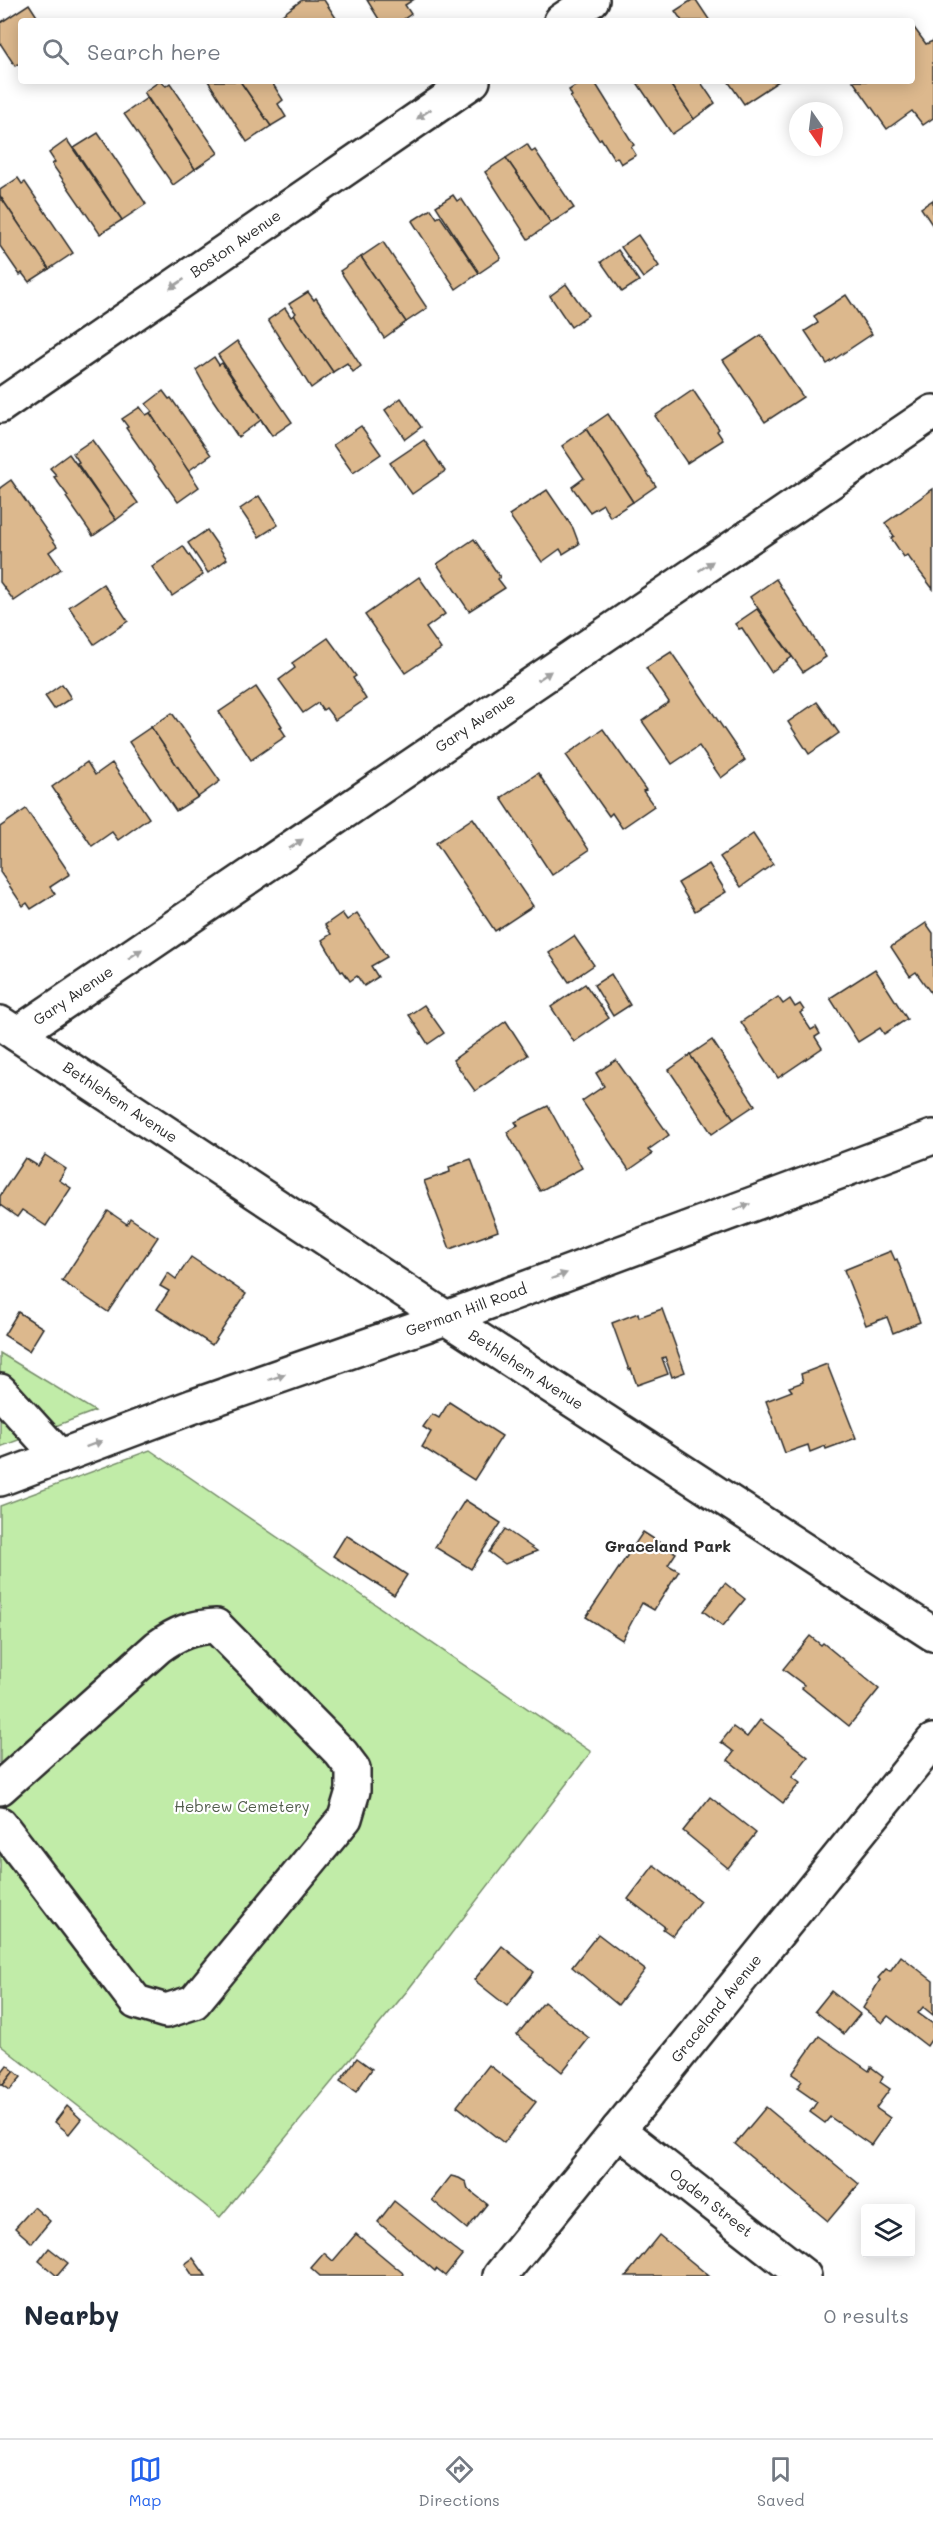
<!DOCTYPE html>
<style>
:root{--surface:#fff;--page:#f2f2f3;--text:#1f2937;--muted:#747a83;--line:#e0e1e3;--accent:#2563eb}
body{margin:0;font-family:Mali,sans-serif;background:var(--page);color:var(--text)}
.controls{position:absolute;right:18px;bottom:18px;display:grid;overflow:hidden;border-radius:6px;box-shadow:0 3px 15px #0003}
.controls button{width:54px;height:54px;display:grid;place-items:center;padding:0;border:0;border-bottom:2px solid var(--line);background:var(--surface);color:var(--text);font:30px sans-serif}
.compass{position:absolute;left:789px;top:102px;width:54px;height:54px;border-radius:50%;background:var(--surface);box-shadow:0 3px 15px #0003;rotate:166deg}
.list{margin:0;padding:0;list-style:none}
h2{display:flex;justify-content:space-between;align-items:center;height:78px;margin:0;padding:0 24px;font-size:26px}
h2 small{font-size:20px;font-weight:400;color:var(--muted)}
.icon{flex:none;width:33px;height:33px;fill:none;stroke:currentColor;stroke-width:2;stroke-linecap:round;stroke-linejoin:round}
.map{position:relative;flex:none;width:933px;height:2276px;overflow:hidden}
.search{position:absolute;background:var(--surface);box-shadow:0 3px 15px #0003;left:18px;right:18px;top:18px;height:66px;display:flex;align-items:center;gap:15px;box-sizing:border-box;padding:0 21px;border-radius:6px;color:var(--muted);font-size:22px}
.sheet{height:162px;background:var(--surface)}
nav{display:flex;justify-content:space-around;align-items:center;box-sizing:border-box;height:84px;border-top:2px solid var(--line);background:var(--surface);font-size:16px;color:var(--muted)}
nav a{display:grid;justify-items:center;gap:3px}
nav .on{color:var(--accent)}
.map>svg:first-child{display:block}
.green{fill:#c1eca8;stroke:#768c6a;stroke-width:1.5}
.building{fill:#dcb88d;stroke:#2b2b2b;stroke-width:1.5}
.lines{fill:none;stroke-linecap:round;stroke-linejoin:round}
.minor-casing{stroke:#2b2b2b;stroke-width:38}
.minor{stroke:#fff;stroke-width:33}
.oneway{fill:#a0a0a0}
.labels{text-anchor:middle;stroke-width:4.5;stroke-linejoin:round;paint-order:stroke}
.street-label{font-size:15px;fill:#2b2b2b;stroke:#fff}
.park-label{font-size:15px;fill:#505b4a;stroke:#fff}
.neighbourhood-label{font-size:16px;font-weight:bold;fill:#2b2b2b;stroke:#fff}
</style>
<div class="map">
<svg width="933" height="2276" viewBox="0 0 933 2276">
<rect width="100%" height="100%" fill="#fff"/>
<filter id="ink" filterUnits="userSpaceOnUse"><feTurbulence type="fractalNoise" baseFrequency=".0167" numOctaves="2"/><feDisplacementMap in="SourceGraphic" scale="12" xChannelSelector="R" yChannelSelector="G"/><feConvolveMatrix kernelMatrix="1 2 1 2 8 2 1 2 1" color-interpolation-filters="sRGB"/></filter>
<g filter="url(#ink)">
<g class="green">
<path d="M 0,1353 L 95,1411 L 0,1447 Z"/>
<path d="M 150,1450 L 591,1752 L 407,1991 L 220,2217 L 0,2045 L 0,1506 Z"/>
</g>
<g class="building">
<path d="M 302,0 L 324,0 L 338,21 L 274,21 Z"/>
<path d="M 367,0 L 413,0 L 405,5 L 411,14 L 401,21 L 380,21 Z"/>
<path d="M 692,0 L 696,0 L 710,21 L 682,21 L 675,11 Z"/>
<path d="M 29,4 L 40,21 L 21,21 L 21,62 L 15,66 L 0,43 L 0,23 Z"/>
<path d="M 912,25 L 926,44 L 933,41 L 933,118 L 923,125 L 912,111 L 887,129 L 853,81 L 912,81 Z"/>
<path d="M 160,81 L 166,86 L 170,83 L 218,153 L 195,169 L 144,92 Z"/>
<path d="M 208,81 L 240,81 L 271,126 L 247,142 Z"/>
<path d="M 240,81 L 271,81 L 283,100 L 278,104 L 286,117 L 271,126 Z"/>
<path d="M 583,81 L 589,83 L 594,81 L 634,145 L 631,147 L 636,155 L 621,164 L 617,157 L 614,159 L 601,138 L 599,140 L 570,97 L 572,96 L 569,90 Z"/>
<path d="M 636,81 L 668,81 L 694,119 L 672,134 Z"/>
<path d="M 668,81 L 700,81 L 715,103 L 694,119 Z"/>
<path d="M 728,81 L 779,81 L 744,104 Z"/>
<path d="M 147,98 L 195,169 L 173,185 L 124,114 Z"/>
<path d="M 98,133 L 146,204 L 122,220 L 74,148 Z"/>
<path d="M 67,140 L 122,220 L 100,234 L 52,164 L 55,162 L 49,153 Z"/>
<path d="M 527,144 L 532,152 L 535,150 L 574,208 L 551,223 L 506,158 Z"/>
<path d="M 506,158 L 551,223 L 528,239 L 485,172 Z"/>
<path d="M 18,178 L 22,184 L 25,182 L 73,253 L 49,269 L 0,196 L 0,190 Z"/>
<path d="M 453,195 L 457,201 L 461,198 L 501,258 L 479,273 L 436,206 Z"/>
<path d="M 0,196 L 49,269 L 29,282 L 22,273 L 20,275 L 0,246 Z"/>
<path d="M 933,200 L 933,226 L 921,208 Z"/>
<path d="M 431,209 L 437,218 L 440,216 L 479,273 L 456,289 L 412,221 Z"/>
<path d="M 638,235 L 659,266 L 643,278 L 621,247 Z"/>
<path d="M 383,242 L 427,308 L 406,322 L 361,257 Z"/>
<path d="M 618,250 L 639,281 L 622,292 L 601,262 Z"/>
<path d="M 361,257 L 406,322 L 384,338 L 340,271 Z"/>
<path d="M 566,284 L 588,315 L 571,327 L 550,296 Z"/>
<path d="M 308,292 L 314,300 L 316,298 L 361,366 L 353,372 L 347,363 L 333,372 L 294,315 L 296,313 L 289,304 Z"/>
<path d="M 846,295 L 872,334 L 827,364 L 805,331 L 818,323 L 814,316 Z"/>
<path d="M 285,308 L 291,317 L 294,315 L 333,372 L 311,388 L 268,320 Z"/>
<path d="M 761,335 L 803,397 L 765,422 L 723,360 Z"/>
<path d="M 237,341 L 292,422 L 272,436 L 218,355 Z"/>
<path d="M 214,357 L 219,365 L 222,363 L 272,436 L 261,420 L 238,437 L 211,397 L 196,370 Z"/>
<path d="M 693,390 L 719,429 L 717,431 L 723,440 L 687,463 L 655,416 Z"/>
<path d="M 163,391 L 169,399 L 171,398 L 211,455 L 188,471 L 150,413 L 152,411 L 146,404 Z"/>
<path d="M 401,398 L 421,427 L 405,439 L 385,410 Z"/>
<path d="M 140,407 L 146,415 L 150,413 L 199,487 L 178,502 L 126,428 L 128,427 L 122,419 Z"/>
<path d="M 608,414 L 656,486 L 633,502 L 586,429 Z"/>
<path d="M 361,426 L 381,454 L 353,473 L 333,445 Z"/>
<path d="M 586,429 L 633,502 L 610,517 L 603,504 L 590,512 L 572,487 L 584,478 L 562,446 Z"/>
<path d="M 92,440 L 138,503 L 116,520 L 77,463 L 79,462 L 73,453 Z"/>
<path d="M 424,440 L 445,471 L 412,494 L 390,463 Z"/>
<path d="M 69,454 L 116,520 L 93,536 L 66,497 L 68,496 L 54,477 L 57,476 L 50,468 Z"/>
<path d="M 11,480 L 57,546 L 49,552 L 61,569 L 14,601 L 0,582 L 0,488 Z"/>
<path d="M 933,489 L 933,589 L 907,555 L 904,557 L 891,538 L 894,536 L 885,523 Z"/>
<path d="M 547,490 L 573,528 L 579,544 L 563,554 L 560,549 L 542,562 L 509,515 Z"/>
<path d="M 259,496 L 278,525 L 259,537 L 240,509 Z"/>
<path d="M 207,530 L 227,559 L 208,573 L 188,543 Z"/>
<path d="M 474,539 L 500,577 L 498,579 L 505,588 L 469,611 L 437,564 Z"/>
<path d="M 183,546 L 203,575 L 172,596 L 152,567 Z"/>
<path d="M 419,577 L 445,614 L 426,628 L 441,649 L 405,673 L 365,615 Z"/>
<path d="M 776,579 L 826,657 L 803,672 L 750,597 Z"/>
<path d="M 103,584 L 128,621 L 94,644 L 69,607 Z"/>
<path d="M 757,609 L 792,657 L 771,672 L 742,628 L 739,629 L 735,624 Z"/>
<path d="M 328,638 L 356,676 L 353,678 L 366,699 L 335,720 L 326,708 L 323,710 L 318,703 L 303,713 L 279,680 L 295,668 L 292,663 Z"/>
<path d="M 671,652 L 745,760 L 721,778 L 699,746 L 672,764 L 642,721 L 669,702 L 646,668 Z"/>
<path d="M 62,684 L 71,698 L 54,709 L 45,696 Z"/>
<path d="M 256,687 L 282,726 L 280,727 L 286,736 L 251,760 L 219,712 Z"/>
<path d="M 817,702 L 839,733 L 809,754 L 788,722 Z"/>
<path d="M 172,713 L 220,781 L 198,797 L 151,727 Z"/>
<path d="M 151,727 L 198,797 L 176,811 L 129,742 Z"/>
<path d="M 603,729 L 646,790 L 643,791 L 654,806 L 622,828 L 612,813 L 609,816 L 566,755 Z"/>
<path d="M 87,762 L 95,775 L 112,763 L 149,818 L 118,840 L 112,832 L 92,846 L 52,787 Z"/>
<path d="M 538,773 L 589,850 L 552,875 L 501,798 Z"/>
<path d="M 26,809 L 70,874 L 50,887 L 55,894 L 31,909 L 27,903 L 23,906 L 0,872 L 0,827 Z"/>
<path d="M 473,818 L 533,906 L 495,931 L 436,843 Z"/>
<path d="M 753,834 L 773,864 L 741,887 L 720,857 Z"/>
<path d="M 709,864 L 726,892 L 695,911 L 678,883 Z"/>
<path d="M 342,913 L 347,920 L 357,913 L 387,957 L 371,966 L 378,977 L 364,986 L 357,976 L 350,981 L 343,971 L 341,972 L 322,940 L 331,934 L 325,925 Z"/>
<path d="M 926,923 L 933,933 L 933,996 L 916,972 L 910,976 L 891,947 Z"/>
<path d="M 574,936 L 594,965 L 569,982 L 549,953 Z"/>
<path d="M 875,969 L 907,1019 L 884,1034 L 880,1028 L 858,1042 L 830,998 Z"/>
<path d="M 611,974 L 630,1005 L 613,1016 L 594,985 Z"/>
<path d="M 585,984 L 609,1018 L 574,1042 L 551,1007 Z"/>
<path d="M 778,997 L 783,1004 L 790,999 L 795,1007 L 800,1004 L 804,1010 L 800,1013 L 811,1030 L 816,1027 L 820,1034 L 815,1037 L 822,1048 L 778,1078 L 741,1022 Z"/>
<path d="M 424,1005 L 444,1033 L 428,1044 L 409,1015 Z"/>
<path d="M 506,1021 L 528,1055 L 475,1091 L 453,1060 Z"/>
<path d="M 712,1040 L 755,1105 L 734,1119 L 690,1055 Z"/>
<path d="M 690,1055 L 734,1119 L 712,1134 L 669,1070 Z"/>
<path d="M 616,1060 L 669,1135 L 648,1150 L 652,1154 L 629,1170 L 582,1101 L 604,1086 L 596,1073 Z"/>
<path d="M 548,1106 L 582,1168 L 540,1191 L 507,1132 L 518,1126 L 515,1122 Z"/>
<path d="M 45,1155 L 66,1169 L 59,1180 L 71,1188 L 46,1226 L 22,1210 L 17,1217 L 0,1205 L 0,1196 L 25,1158 L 38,1166 Z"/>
<path d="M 471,1159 L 498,1231 L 450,1249 L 424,1181 L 450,1172 L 449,1167 Z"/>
<path d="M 108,1211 L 127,1224 L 130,1218 L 158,1237 L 108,1312 L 62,1281 Z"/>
<path d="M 891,1251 L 895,1260 L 897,1259 L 920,1322 L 893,1333 L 887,1317 L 866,1325 L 844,1270 Z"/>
<path d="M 191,1257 L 246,1294 L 212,1345 L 157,1309 L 169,1291 L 160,1286 L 168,1273 L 176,1279 Z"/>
<path d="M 662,1309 L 685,1372 L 672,1377 L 665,1357 L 662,1358 L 668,1374 L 637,1385 L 631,1369 L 629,1370 L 612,1323 L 638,1313 L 639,1317 Z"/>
<path d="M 18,1312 L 43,1328 L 29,1351 L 4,1335 Z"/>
<path d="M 827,1364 L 856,1438 L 826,1449 L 825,1446 L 810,1452 L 808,1445 L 785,1453 L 766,1401 L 792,1391 L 789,1387 L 803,1382 L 801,1374 Z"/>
<path d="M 449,1402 L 502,1436 L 474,1480 L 422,1447 L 431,1432 L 423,1427 L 432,1414 L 439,1418 Z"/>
<path d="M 465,1500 L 501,1523 L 471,1569 L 435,1547 Z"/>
<path d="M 505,1529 L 537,1551 L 505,1564 L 489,1552 Z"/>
<path d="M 643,1532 L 676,1553 L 668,1565 L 679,1571 L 654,1610 L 642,1603 L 622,1640 L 586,1617 Z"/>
<path d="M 346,1535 L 407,1575 L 394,1595 L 333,1556 Z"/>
<path d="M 725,1583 L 745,1599 L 723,1626 L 703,1611 Z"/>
<path d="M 810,1636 L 821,1645 L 823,1643 L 879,1689 L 849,1726 L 802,1688 L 804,1685 L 783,1669 Z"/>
<path d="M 760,1720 L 808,1757 L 792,1777 L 800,1783 L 783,1803 L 728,1760 L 734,1752 L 721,1742 L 733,1727 L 747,1737 Z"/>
<path d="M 710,1797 L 756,1833 L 728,1868 L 683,1831 Z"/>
<path d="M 654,1865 L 700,1901 L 673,1936 L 663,1929 L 665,1927 L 628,1899 Z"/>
<path d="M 598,1934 L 645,1970 L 618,2005 L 572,1967 Z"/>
<path d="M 502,1946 L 534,1972 L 507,2006 L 474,1980 Z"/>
<path d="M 901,1956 L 933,1981 L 933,2015 L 923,2007 L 918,2013 L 933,2024 L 933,2037 L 927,2046 L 888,2016 L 882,2023 L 863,2008 L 880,1980 L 878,1978 L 886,1969 L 890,1971 Z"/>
<path d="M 831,1991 L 860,2014 L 844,2034 L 815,2011 Z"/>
<path d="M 544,2002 L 589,2038 L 562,2072 L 517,2035 Z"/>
<path d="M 819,2036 L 869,2071 L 871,2067 L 883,2076 L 880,2082 L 890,2089 L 876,2108 L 890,2118 L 871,2145 L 830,2117 L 825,2123 L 810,2112 L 817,2102 L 797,2088 L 802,2081 L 792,2074 Z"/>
<path d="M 357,2058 L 372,2069 L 356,2092 L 340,2081 Z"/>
<path d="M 7,2065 L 14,2071 L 3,2085 L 0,2083 L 0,2074 Z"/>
<path d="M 489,2065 L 536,2102 L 504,2143 L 457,2106 Z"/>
<path d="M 14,2071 L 21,2077 L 10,2090 L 3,2085 Z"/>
<path d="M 67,2106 L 81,2119 L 69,2134 L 55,2122 Z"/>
<path d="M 766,2107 L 859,2184 L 828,2221 L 735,2144 Z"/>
<path d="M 451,2176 L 459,2178 L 466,2182 L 468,2189 L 487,2204 L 467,2229 L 432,2200 Z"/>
<path d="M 394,2201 L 462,2255 L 445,2276 L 436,2269 L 435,2271 L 378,2222 Z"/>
<path d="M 34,2207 L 50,2221 L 32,2243 L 15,2228 Z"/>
<path d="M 356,2234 L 404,2274 L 402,2276 L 320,2276 L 311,2268 L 324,2253 L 333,2261 Z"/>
<path d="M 659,2235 L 709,2276 L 626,2276 Z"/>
<path d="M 49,2248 L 68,2263 L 57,2276 L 39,2261 Z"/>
<path d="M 193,2258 L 206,2276 L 193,2276 L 185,2264 Z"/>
</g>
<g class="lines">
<defs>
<g id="minor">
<path d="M 561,21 L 592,0"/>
<path id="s1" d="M 0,406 L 473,81"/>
<path id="s2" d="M 0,1023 L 446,1318 L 933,1634"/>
<path id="s3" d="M 17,1034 L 933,412"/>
<path d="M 0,1391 L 60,1457"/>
<path id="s4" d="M 0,1479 L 194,1406 L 446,1318 L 933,1137"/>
<path d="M 0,1788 L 158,1647 C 177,1633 192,1627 216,1626 L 341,1753 L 353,1769 L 353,1791 L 345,1818 L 194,2002 L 166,2011 L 136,2002 L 0,1824"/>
<path id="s5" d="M 618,2130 L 804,2276"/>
<path id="s6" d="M 500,2276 L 933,1741"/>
</g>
</defs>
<use href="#minor" class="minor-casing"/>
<use href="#minor" class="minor"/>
</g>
<defs><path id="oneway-solid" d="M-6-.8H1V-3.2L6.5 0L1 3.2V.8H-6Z" transform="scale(1.5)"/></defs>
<g class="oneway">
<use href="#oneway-solid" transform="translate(424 114) rotate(146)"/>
<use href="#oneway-solid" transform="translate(177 284) rotate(146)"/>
<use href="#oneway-solid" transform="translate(706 566) rotate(-34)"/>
<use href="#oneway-solid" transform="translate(544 676) rotate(-34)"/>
<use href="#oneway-solid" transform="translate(296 844) rotate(-34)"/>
<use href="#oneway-solid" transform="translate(135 954) rotate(-34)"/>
<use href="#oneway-solid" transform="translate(742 1207) rotate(-21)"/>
<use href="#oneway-solid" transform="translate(559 1276) rotate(-21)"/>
<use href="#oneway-solid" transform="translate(277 1377) rotate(-19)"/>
<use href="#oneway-solid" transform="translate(94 1444) rotate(-21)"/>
</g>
</g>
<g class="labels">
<g class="street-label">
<text dy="5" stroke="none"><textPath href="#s1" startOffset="286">Boston Avenue</textPath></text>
<text dy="5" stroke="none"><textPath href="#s3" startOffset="554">Gary Avenue</textPath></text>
<text dy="5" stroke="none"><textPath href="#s3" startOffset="68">Gary Avenue</textPath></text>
<text dy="5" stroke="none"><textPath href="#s2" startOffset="144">Bethlehem Avenue</textPath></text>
<text dy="5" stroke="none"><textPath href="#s4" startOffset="496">German Hill Road</textPath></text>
<text dy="5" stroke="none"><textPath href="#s2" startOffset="630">Bethlehem Avenue</textPath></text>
<text dy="5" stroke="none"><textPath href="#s6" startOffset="344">Graceland Avenue</textPath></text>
<text dy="5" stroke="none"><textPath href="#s5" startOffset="118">Ogden Street</textPath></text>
</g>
<g class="park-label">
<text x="242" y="1812">Hebrew Cemetery</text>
</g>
<g class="neighbourhood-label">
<text x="668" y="1552">Graceland Park</text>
</g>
</g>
</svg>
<div class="controls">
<button><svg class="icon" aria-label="layers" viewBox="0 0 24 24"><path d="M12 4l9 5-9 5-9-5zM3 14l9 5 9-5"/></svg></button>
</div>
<svg class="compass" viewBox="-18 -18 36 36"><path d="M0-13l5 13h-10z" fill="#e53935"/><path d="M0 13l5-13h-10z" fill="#747a83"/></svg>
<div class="search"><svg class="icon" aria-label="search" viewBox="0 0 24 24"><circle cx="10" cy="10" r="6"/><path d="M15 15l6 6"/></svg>Search here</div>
</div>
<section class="sheet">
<h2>Nearby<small>0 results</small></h2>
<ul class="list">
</ul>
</section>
<nav>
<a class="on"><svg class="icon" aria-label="map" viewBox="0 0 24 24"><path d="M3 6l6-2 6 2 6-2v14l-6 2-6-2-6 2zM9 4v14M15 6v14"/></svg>Map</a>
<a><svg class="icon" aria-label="directions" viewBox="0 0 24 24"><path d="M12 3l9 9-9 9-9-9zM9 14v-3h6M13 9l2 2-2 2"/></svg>Directions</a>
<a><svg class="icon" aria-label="saved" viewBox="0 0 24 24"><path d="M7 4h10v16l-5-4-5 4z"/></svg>Saved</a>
</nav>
